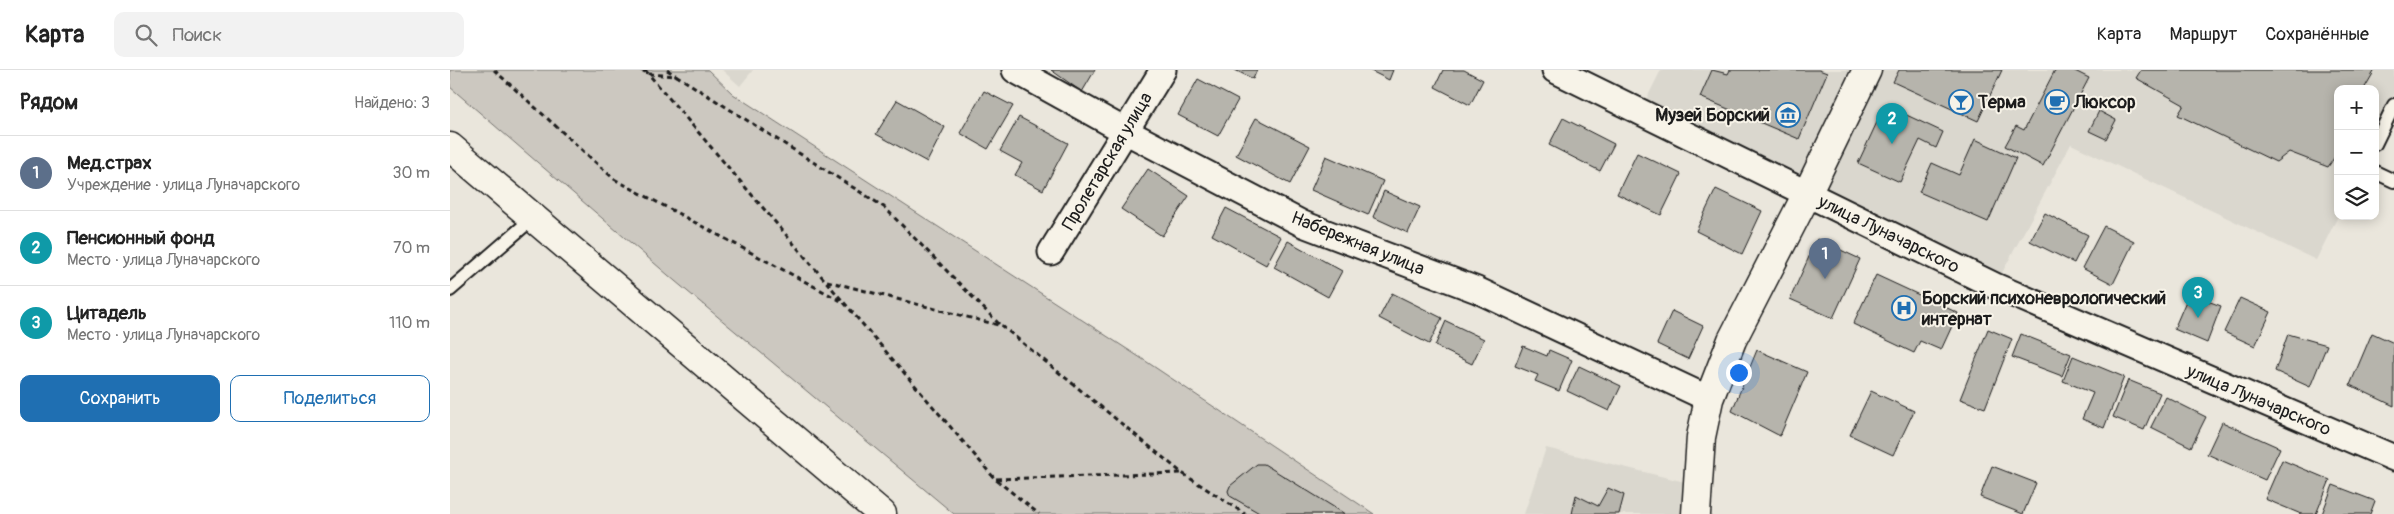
<!DOCTYPE html>
<html lang="ru">
<meta charset="utf-8">
<style>
:root{--surface:#fff;--page:#f2f2f2;--text:#222;--muted:#767676;--line:#e0e0e0;--accent:#1f6fb2}
body{margin:0;font-family:Pangolin,sans-serif;background:var(--page);color:var(--text)}
.controls{position:absolute;right:15px;top:15px;display:grid;overflow:hidden;border-radius:10px;box-shadow:0 2px 12px #0003}
.controls button{width:45px;height:45px;display:grid;place-items:center;padding:0;border:0;border-bottom:1px solid var(--line);background:var(--surface);color:var(--text);font:25px sans-serif}
.you{position:absolute;left:1288px;top:302px;width:18px;height:18px;margin:-12px;border:4px solid #fff;border-radius:50%;background:#1a73e8;box-shadow:0 0 0 8px #1a73e833}
.badge{display:grid;place-items:center;width:32px;height:32px;border-radius:50%;background:var(--accent);color:#fff;font-size:16px;font-weight:700}
.pin{position:absolute;translate:-50% -41px;filter:drop-shadow(0 1px 2px #0008)}
.pin::after{content:'';position:absolute;top:26px;width:18px;height:15px;background:inherit;clip-path:polygon(0 0,100% 0,50% 100%)}
.list{margin:0;padding:0;list-style:none}
h2{display:flex;justify-content:space-between;align-items:center;height:65px;margin:0;padding:0 20px;font-size:21px}
h2 small{font-size:16px;font-weight:400;color:var(--muted)}
.list li{display:grid;grid-template-columns:32px 1fr auto;gap:15px;align-items:center;box-sizing:border-box;height:75px;padding:0 20px;border-top:1px solid var(--line)}
.list b{display:block;font-size:19px;white-space:nowrap}
.list p{margin:0;font-size:16px;white-space:nowrap;color:var(--muted)}
.list em{font-size:16px;font-style:normal;color:var(--muted)}
.actions{display:flex;gap:10px;padding:15px 20px}
.actions a{flex:1;padding:11px 0;border:1px solid var(--accent);border-radius:10px;text-align:center;font-size:18px;color:var(--accent)}
.actions .main{background:var(--accent);color:#fff}
.icon{flex:none;width:28px;height:28px;fill:none;stroke:currentColor;stroke-width:2;stroke-linecap:round;stroke-linejoin:round}
.map{position:relative;flex:none;width:1944px;height:444px;overflow:hidden}
header{display:flex;align-items:center;gap:30px;box-sizing:border-box;height:70px;padding:0 25px;background:var(--surface);border-bottom:1px solid var(--line)}
header strong{font-size:24px}
nav{display:flex;gap:28px;margin-inline-start:auto;font-size:18px}
.search{width:350px;height:45px;background:var(--page);display:flex;align-items:center;gap:12px;box-sizing:border-box;padding:0 18px;border-radius:10px;color:var(--muted);font-size:19px}
main{display:flex}
aside{flex:1;background:var(--surface)}
.map>svg:first-child{display:block}
.built{fill:#dad7ce}
.green{fill:#ccc8c0;stroke:#74726e}
.building{fill:#b6b4ac;stroke:#1c1c1c}
.lines{fill:none;stroke-linecap:round;stroke-linejoin:round}
.lane-casing{stroke:#1c1c1c;stroke-width:16}
.street-casing{stroke:#1c1c1c;stroke-width:29}
.secondary-casing{stroke:#1c1c1c;stroke-width:31}
.path{stroke:#1c1c1c;stroke-width:3;stroke-dasharray:5 4;stroke-linecap:butt}
.lane{stroke:#f7f3e8;stroke-width:12}
.street{stroke:#f7f3e8;stroke-width:25}
.secondary{stroke:#f7f3e8;stroke-width:28}
.labels{text-anchor:middle;stroke-width:4;stroke-linejoin:round;paint-order:stroke}
.poi-label{font-size:18px;font-weight:bold;fill:#1c1c1c;stroke:#f7f3e8;text-anchor:start}
.street-label{font-size:18px;fill:#1c1c1c;stroke:#f7f3e8}
</style>
<header>
<strong>Карта</strong>
<div class="search"><svg class="icon" aria-label="search" viewBox="0 0 24 24"><circle cx="10" cy="10" r="6"/><path d="M15 15l6 6"/></svg>Поиск</div>
<nav><a>Карта</a><a>Маршрут</a><a>Сохранённые</a></nav>
</header>
<main>
<aside>
<h2>Рядом<small>Найдено: 3</small></h2>
<ul class="list">
<li><span class="badge" style="background:#5c6f8a">1</span><div><b>Мед.страх</b><p>Учреждение · улица Луначарского</p></div><em>30 m</em></li>
<li><span class="badge" style="background:#0f9aa8">2</span><div><b>Пенсионный фонд</b><p>Место · улица Луначарского</p></div><em>70 m</em></li>
<li><span class="badge" style="background:#0f9aa8">3</span><div><b>Цитадель</b><p>Место · улица Луначарского</p></div><em>110 m</em></li>
</ul>
<div class="actions"><a class="main">Сохранить</a><a>Поделиться</a></div>
</aside>
<div class="map">
<svg width="1944" height="444" viewBox="0 0 1944 444">
<rect width="100%" height="100%" fill="#eae6dc"/>
<filter id="ink" filterUnits="userSpaceOnUse"><feTurbulence type="fractalNoise" baseFrequency=".02" numOctaves="2"/><feDisplacementMap in="SourceGraphic" scale="10" xChannelSelector="R" yChannelSelector="G"/><feConvolveMatrix kernelMatrix="1 2 1 2 8 2 1 2 1" color-interpolation-filters="sRGB"/></filter>
<g filter="url(#ink)">
<g class="built">
<path d="M 272,0 L 303,0 L 290,16 Z"/>
<path d="M 1211,0 L 1944,0 L 1944,35 L 1925,74 L 1925,19 L 1888,19 L 1888,146 L 1866,190 L 1621,74 L 1545,216 L 1190,42 Z"/>
<path d="M 1096,378 L 1247,415 L 1246,444 L 1074,444 Z"/>
</g>
<path class="green" d="M 0,0 L 258,0 L 283,24 L 697,292 L 924,444 L 504,444 L 225,211 L 0,17 Z"/>
<g class="building">
<path d="M 601,0 L 645,0 L 632,22 Z"/>
<path d="M 785,0 L 807,0 L 803,9 Z"/>
<path d="M 919,0 L 943,0 L 939,10 Z"/>
<path d="M 993,0 L 1014,0 L 1033,10 L 1020,35 L 985,17 Z"/>
<path d="M 1262,0 L 1278,4 L 1280,0 L 1369,0 L 1377,3 L 1349,69 L 1250,27 Z"/>
<path d="M 1449,0 L 1552,0 L 1528,51 L 1443,12 Z"/>
<path d="M 1605,0 L 1623,0 L 1639,8 L 1593,96 L 1555,76 L 1566,56 L 1574,60 Z"/>
<path d="M 1691,0 L 1925,0 L 1914,19 L 1888,19 L 1888,82 L 1878,97 L 1839,82 L 1826,92 L 1728,45 L 1734,35 L 1686,8 Z"/>
<path d="M 748,9 L 788,30 L 768,66 L 728,45 Z"/>
<path d="M 534,21 L 563,36 L 538,79 L 510,63 Z"/>
<path d="M 447,30 L 495,57 L 477,92 L 426,64 Z"/>
<path d="M 1435,35 L 1493,62 L 1486,78 L 1470,70 L 1450,112 L 1408,93 Z"/>
<path d="M 1649,41 L 1666,50 L 1656,69 L 1639,61 Z"/>
<path d="M 569,47 L 618,73 L 593,120 L 565,105 L 572,93 L 550,81 Z"/>
<path d="M 806,48 L 860,76 L 840,114 L 786,85 Z"/>
<path d="M 1113,48 L 1164,74 L 1150,101 L 1099,75 Z"/>
<path d="M 1525,69 L 1566,88 L 1538,152 L 1469,122 L 1482,93 L 1509,105 Z"/>
<path d="M 1187,83 L 1231,104 L 1211,145 L 1167,124 Z"/>
<path d="M 876,86 L 933,111 L 918,145 L 861,120 Z"/>
<path d="M 698,99 L 739,126 L 712,166 L 671,139 Z"/>
<path d="M 1266,119 L 1312,141 L 1292,184 L 1246,161 Z"/>
<path d="M 934,121 L 970,137 L 958,163 L 923,147 Z"/>
<path d="M 776,138 L 831,167 L 816,195 L 762,165 Z"/>
<path d="M 1595,143 L 1638,165 L 1624,193 L 1580,171 Z"/>
<path d="M 1654,156 L 1684,171 L 1663,214 L 1632,198 Z"/>
<path d="M 1367,169 L 1410,189 L 1383,248 L 1340,229 Z"/>
<path d="M 838,171 L 892,201 L 878,227 L 824,197 Z"/>
<path d="M 1426,205 L 1508,243 L 1491,280 L 1470,271 L 1464,283 L 1403,254 Z"/>
<path d="M 942,223 L 992,248 L 979,274 L 929,248 Z"/>
<path d="M 1739,224 L 1771,236 L 1757,273 L 1724,259 Z"/>
<path d="M 1790,228 L 1821,242 L 1805,276 L 1774,262 Z"/>
<path d="M 1222,241 L 1253,256 L 1238,289 L 1207,274 Z"/>
<path d="M 996,251 L 1034,269 L 1022,294 L 985,276 Z"/>
<path d="M 1538,259 L 1562,269 L 1535,338 L 1510,329 Z"/>
<path d="M 1922,263 L 1944,273 L 1944,336 L 1900,315 Z"/>
<path d="M 1571,264 L 1621,284 L 1612,306 L 1562,287 Z"/>
<path d="M 1838,264 L 1877,275 L 1860,317 L 1825,301 Z"/>
<path d="M 1073,276 L 1097,286 L 1099,280 L 1122,290 L 1109,321 L 1085,311 L 1088,305 L 1065,296 Z"/>
<path d="M 1307,280 L 1357,302 L 1330,366 L 1282,341 Z"/>
<path d="M 1623,286 L 1674,307 L 1654,358 L 1632,349 L 1643,323 L 1613,311 Z"/>
<path d="M 1129,296 L 1171,316 L 1159,341 L 1117,321 Z"/>
<path d="M 1678,310 L 1710,323 L 1694,360 L 1663,347 Z"/>
<path d="M 1421,321 L 1464,341 L 1443,385 L 1400,365 Z"/>
<path d="M 1716,327 L 1756,347 L 1741,377 L 1701,357 Z"/>
<path d="M 1772,352 L 1830,378 L 1815,410 L 1757,384 Z"/>
<path d="M 1832,390 L 1880,410 L 1866,444 L 1851,444 L 1815,429 Z"/>
<path d="M 807,394 L 814,394 L 895,444 L 811,444 L 780,426 L 778,421 L 780,416 Z"/>
<path d="M 1542,396 L 1586,413 L 1573,444 L 1530,427 Z"/>
<path d="M 1883,415 L 1925,431 L 1920,444 L 1872,444 Z"/>
<path d="M 1158,418 L 1174,425 L 1169,444 L 1122,444 L 1126,425 L 1148,436 Z"/>
</g>
<g class="lines">
<defs>
<g id="lane">
<path d="M 1925,74 L 1944,35"/>
<path d="M 1925,102 L 1944,111"/>
<path d="M 0,220 L 83,148"/>
</g>
<g id="street">
<path d="M 565,0 L 675,61 L 853,154 L 1027,220 L 1259,329"/>
<path d="M 1105,0 L 1545,216 L 1944,388"/>
<path d="M 601,182 L 713,0"/>
</g>
<g id="secondary">
<path d="M 0,77 L 432,444"/>
<path d="M 1246,444 L 1251,367 L 1259,329 L 1282,270 L 1357,124 L 1417,0"/>
</g>
</defs>
<use href="#lane" class="lane-casing"/>
<use href="#street" class="street-casing"/>
<use href="#secondary" class="secondary-casing"/>
<g class="path">
<path d="M 44,0 L 164,109 L 393,232"/>
<path d="M 191,0 L 199,4 L 227,6 L 434,137 L 551,256"/>
<path d="M 195,0 L 545,409 L 589,444"/>
<path d="M 217,0 L 227,6"/>
<path d="M 377,211 L 552,256 L 732,403 L 795,444"/>
<path d="M 546,409 L 732,403"/>
</g>
<use href="#lane" class="lane"/>
<use href="#street" class="street"/>
<use href="#secondary" class="secondary"/>
</g>
</g>
<defs>
<symbol id="bar-ring" viewBox="-11 -11 22 22"><circle r="9.5" fill="#f7f3e8" stroke="#1f6fb2" stroke-width="1.5"/><path d="M-6-5H6L.8 .8V4.5H3.5V6h-7V4.5H-.8V.8Z" fill="#1f6fb2"/></symbol>
<symbol id="cafe-ring" viewBox="-11 -11 22 22"><circle r="9.5" fill="#f7f3e8" stroke="#1f6fb2" stroke-width="1.5"/><path d="M-5.5-4.5H6V0H3Q3 3.5 0 3.5H-2.5Q-5.5 3.5-5.5 0ZM3-3.2v2h1.7v-2ZM-6 4.5H4V6H-6Z" fill="#1f6fb2"/></symbol>
<symbol id="museum-ring" viewBox="-11 -11 22 22"><circle r="9.5" fill="#f7f3e8" stroke="#1f6fb2" stroke-width="1.5"/><path d="M0-6L6-3V-2H-6V-3ZM-5-1h2V3h-2ZM-1-1h2V3h-2ZM3-1h2V3H3ZM-6 4H6V6H-6Z" fill="#1f6fb2"/></symbol>
<symbol id="hospital-ring" viewBox="-11 -11 22 22"><circle r="9.5" fill="#f7f3e8" stroke="#1f6fb2" stroke-width="1.5"/><path d="M-5-5h3v3.5h4V-5h3V5h-3V1.5h-4V5h-3Z" fill="#1f6fb2"/></symbol>
</defs>
<g fill-rule="evenodd">
<use href="#bar-ring" x="1497" y="18" width="28" height="28"/>
<use href="#cafe-ring" x="1593" y="18" width="28" height="28"/>
<use href="#museum-ring" x="1324" y="31" width="28" height="28"/>
<use href="#hospital-ring" x="1440" y="224" width="28" height="28"/>
</g>
<g class="labels">
<g class="poi-label">
<text x="1528" y="38">Терма</text>
<text x="1624" y="38">Люксор</text>
<text x="1320" y="51" text-anchor="end">Музей Борский</text>
<text x="1472" y="234">Борский психоневрологический<tspan x="1472" dy="21">интернат</tspan></text>
</g>
<g class="street-label">
<text transform="translate(657 91) rotate(-59)" y="6">Пролетарская улица</text>
<text transform="translate(1439 164) rotate(26)" y="6">улица Луначарского</text>
<text transform="translate(908 173) rotate(22)" y="6">Набережная улица</text>
<text transform="translate(1809 330) rotate(23)" y="6">улица Луначарского</text>
</g>
</g>
</svg>
<div class="controls">
<button>+</button>
<button>−</button>
<button><svg class="icon" aria-label="layers" viewBox="0 0 24 24"><path d="M12 4l9 5-9 5-9-5zM3 14l9 5 9-5"/></svg></button>
</div>
<div class="you"></div>
<div class="pin badge" style="left:1375px;top:209px;background:#5c6f8a">1</div>
<div class="pin badge" style="left:1442px;top:74px;background:#0f9aa8">2</div>
<div class="pin badge" style="left:1748px;top:248px;background:#0f9aa8">3</div>
</div>
</main>
